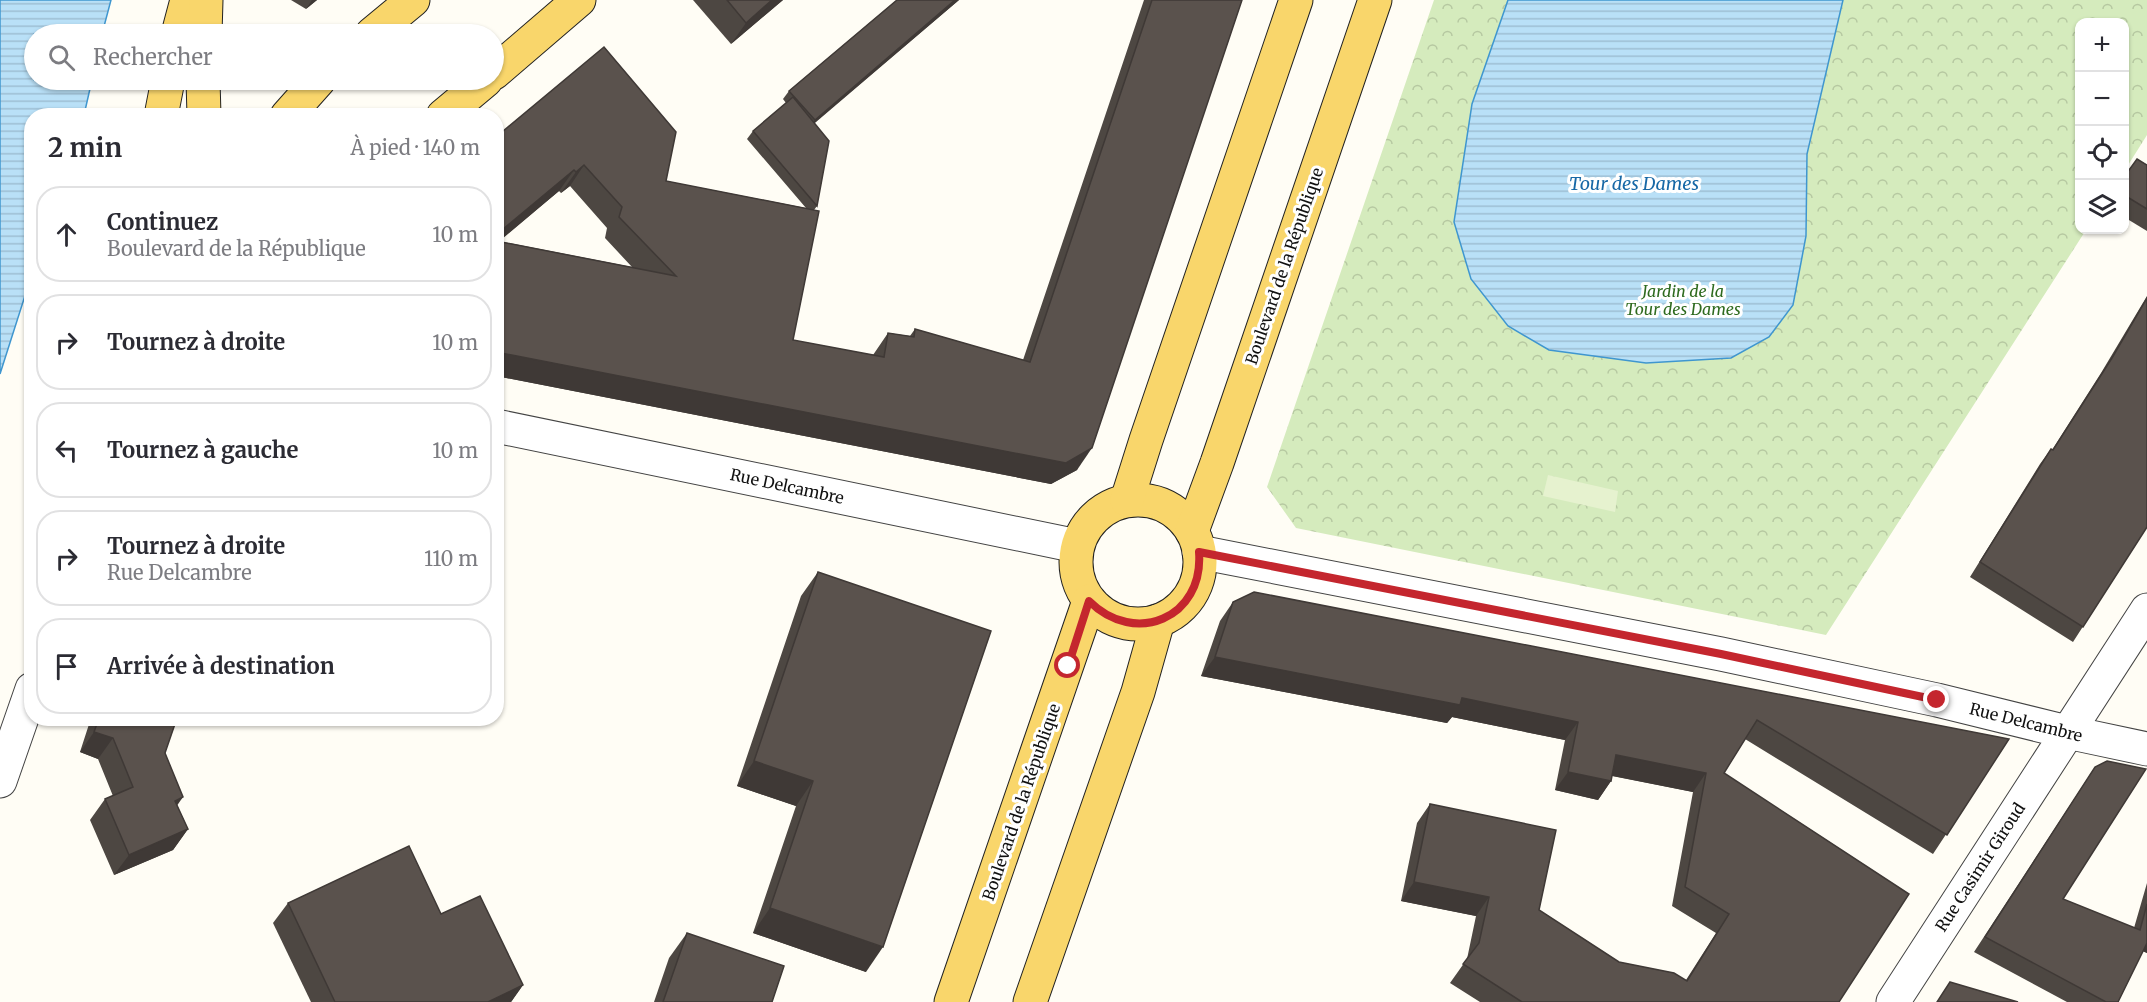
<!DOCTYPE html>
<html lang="fr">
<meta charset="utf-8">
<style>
:root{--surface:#fff;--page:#f7f7f7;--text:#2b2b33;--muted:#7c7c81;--line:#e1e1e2}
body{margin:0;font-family:Merriweather,serif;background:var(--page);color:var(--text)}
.controls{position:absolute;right:18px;top:18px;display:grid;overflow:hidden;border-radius:12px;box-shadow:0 2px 4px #0004}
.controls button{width:54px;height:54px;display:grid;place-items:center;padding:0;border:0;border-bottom:2px solid var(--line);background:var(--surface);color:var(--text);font:30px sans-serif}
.stop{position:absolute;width:18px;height:18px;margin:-14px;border:4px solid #c4262e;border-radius:50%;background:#fff}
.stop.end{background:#c4262e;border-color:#fff;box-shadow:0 2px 6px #0008}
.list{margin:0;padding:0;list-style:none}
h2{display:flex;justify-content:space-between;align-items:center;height:78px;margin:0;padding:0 24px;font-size:26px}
h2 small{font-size:20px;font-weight:400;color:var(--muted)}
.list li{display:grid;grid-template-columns:39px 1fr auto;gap:18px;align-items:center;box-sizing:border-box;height:96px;margin:0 12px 12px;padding:0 12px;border:2px solid var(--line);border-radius:24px}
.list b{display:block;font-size:22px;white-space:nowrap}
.list p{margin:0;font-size:20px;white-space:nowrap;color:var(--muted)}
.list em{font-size:20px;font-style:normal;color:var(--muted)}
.icon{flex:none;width:33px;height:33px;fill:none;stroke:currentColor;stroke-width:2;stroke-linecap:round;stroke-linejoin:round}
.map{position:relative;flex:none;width:2147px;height:1002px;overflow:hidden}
.search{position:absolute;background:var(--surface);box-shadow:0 2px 4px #0004;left:24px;top:24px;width:480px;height:66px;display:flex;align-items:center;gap:15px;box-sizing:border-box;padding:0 21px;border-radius:33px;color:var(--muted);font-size:22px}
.panel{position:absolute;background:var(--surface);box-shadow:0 2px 4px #0004;left:24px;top:108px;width:480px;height:618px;border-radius:24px}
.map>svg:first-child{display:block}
.park{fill:url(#park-crowns)}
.pitch{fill:#e6f2cf}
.water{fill:url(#water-rules);stroke:#3f96cf;stroke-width:1.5}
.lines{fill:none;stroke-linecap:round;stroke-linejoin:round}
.minor-casing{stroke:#444;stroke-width:35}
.major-casing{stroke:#222;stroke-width:35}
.minor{stroke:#fff;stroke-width:33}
.major{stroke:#f9d66b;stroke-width:33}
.wall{fill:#4d4742;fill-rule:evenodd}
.shaded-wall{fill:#3f3936}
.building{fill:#5a524d;stroke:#3f3936;stroke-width:1.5}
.route{stroke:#c4262e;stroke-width:8}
.labels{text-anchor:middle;stroke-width:6;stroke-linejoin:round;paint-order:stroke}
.street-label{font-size:16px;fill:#111;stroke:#fff}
.park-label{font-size:16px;font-style:italic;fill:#2f6b1f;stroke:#fff}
.water-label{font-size:18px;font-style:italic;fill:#1768a6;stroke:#fff}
</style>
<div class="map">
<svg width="2147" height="1002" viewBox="0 0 2147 1002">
<defs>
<pattern id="park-crowns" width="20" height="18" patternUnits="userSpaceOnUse" patternTransform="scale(1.5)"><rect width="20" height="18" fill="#d5ebbd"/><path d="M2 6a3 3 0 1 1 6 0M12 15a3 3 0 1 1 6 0" fill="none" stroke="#b6c8a1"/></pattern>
<pattern id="water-rules" width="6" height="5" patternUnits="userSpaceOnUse" patternTransform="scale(1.5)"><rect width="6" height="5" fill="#b9e0f7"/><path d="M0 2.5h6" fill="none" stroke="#9ebfd3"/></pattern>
</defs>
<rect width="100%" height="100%" fill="#fffdf5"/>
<path class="park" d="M 1434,0 L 2147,0 L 2147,135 L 2125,170 L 2124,22 L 2080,22 L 2080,230 L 2086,230 L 1826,635 L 1296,528 L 1267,487 Z"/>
<path class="pitch" d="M 1548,475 L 1618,491 L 1615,512 L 1543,496 Z"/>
<g class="water">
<path d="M 0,0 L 111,0 L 102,34 L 34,34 L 34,80 L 92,80 L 84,115 L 32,116 L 31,277 L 0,374 Z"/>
<path d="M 1508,0 L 1843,0 L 1807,154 L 1806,236 L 1793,305 L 1769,337 L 1731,358 L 1646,363 L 1549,350 L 1508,326 L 1471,279 L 1454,222 L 1472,104 Z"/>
</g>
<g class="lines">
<defs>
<g id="minor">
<path d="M 496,426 L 1077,546"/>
<path d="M 1199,552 L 1721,654 L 1937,700 L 2067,732 L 2147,749"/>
<path d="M 0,781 L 32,689"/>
<path d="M 1893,1002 L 2147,610"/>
</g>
<g id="major">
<path d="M 178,34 L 187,0"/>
<path d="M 205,34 L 206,0"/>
<path d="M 372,34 L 413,0"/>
<path d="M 494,73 L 579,0"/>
<path d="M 203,80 L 204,116"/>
<path d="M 161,116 L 168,80"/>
<path d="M 287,116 L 319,80"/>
<path d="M 443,116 L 486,80"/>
<circle cx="1138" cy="562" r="62"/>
<path d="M 1127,500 L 1146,440 L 1296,0"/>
<path d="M 1192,531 L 1217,463 L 1375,0"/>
<path d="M 951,1002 L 1089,601"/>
<path d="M 1030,1002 L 1138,692 L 1158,621"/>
</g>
</defs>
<use href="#minor" class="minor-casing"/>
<use href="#major" class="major-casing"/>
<use href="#minor" class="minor"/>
<use href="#major" class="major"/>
</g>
<g class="wall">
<path d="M 291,0 L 317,0 L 306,9 Z"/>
<path d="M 693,0 L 783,0 L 731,44 Z"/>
<path d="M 897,0 L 959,0 L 814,123 L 817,206 L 814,210 L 793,340 L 873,355 L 888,333 L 910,336 L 915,329 L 1023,360 L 1144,0 L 1242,0 L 1077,470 L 1051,484 L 496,376 L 496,137 L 666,181 L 806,208 L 747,139 L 753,131 L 786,103 L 783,99 L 789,91 ZM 570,186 L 607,228 L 605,238 L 632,267 L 499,241 L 559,191 L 561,193 Z"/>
<path d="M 2137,159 L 2147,165 L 2147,231 L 2124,217 L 2124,177 Z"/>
<path d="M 2147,296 L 2147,527 L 2073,642 L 1970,577 L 2040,464 L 2051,449 L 2052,450 L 2101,373 Z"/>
<path d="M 818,572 L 866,972 L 753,933 L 796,806 L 737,786 L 801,596 Z"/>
<path d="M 1233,602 L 2009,739 L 1933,854 L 1745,739 L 1724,773 L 1839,1002 L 1480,1002 L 1450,983 L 1467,959 L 1476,916 L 1401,901 L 1417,823 L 1430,804 L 1539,910 L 1619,962 L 1686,980 L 1716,933 L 1672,906 L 1693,792 L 1612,776 L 1611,781 L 1598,800 L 1555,790 L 1565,740 L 1452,717 L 1447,723 L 1201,676 L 1220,621 Z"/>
<path d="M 91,718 L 177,718 L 165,753 L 177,805 L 188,829 L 173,850 L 114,875 L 90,820 L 105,799 L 113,796 L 98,759 L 80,752 Z"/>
<path d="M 2095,767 L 2063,899 L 2134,928 L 2147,883 L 2147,953 L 2143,951 L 2118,1002 L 2067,1002 L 1974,952 Z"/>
<path d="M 288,903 L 441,914 L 523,985 L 511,1002 L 311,1002 L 273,923 Z"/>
<path d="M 687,933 L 772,1002 L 654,1002 L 669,958 Z"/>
</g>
<g class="shaded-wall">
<path d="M 312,0 L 317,0 L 306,9 Z"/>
<path d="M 772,0 L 783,0 L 731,44 L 746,23 Z"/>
<path d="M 955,0 L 959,0 L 809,128 L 815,120 Z"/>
<path d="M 584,165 L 570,186 L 561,193 L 576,172 Z"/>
<path d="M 574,170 L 559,191 L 496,244 L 496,235 Z"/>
<path d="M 496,352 L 1092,448 L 1077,470 L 1051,484 L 496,376 Z"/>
<path d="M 1215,657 L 1462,698 L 1578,722 L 1565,740 L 1452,717 L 1447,723 L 1201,676 Z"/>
<path d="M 94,732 L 113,738 L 98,759 L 80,752 Z"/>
<path d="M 1616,755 L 1706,773 L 1693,792 L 1603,774 Z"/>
<path d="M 754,761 L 813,781 L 796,806 L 737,786 Z"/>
<path d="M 1568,772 L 1611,781 L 1598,800 L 1555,790 Z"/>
<path d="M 183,797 L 169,817 L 175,801 Z"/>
<path d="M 188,829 L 173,850 L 114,875 L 129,855 Z"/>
<path d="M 1414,882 L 1489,897 L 1476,916 L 1401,901 Z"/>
<path d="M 770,908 L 883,947 L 866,972 L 753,933 Z"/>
<path d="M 2147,940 L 2147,953 L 2140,950 Z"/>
<path d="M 523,985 L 511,1002 L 488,1002 Z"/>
</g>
<g class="building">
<path d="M 727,0 L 772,0 L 746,23 Z"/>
<path d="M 897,0 L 955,0 L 815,120 L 789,91 Z"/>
<path d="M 1152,0 L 1242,0 L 1092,448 L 1066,463 L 496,352 L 496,241 L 676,276 L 619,217 L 622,207 L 584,165 L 576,172 L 574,170 L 496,235 L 496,137 L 604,47 L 676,132 L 666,181 L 819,211 L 793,340 L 884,357 L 888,333 L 914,337 L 915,329 L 1030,362 Z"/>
<path d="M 793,97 L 829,141 L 817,206 L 753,131 Z"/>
<path d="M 2137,159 L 2147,165 L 2147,209 L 2124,195 L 2124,177 Z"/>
<path d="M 2147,298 L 2147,527 L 2083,627 L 1980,562 L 2051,449 L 2053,450 L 2112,358 Z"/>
<path d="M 818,572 L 991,631 L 883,947 L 770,908 L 813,781 L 754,761 Z"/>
<path d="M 1254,592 L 2009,739 L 1947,835 L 1757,720 L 1724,773 L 1909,894 L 1839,1002 L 1522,1002 L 1463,964 L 1479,943 L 1489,897 L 1414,882 L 1430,804 L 1556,830 L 1539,910 L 1619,962 L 1674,973 L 1687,981 L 1729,914 L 1685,887 L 1706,773 L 1616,755 L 1611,781 L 1568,772 L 1578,722 L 1462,698 L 1460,705 L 1215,657 L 1233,602 Z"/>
<path d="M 99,718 L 177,718 L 165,753 L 183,797 L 175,801 L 188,829 L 129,855 L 105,799 L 133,787 L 113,738 L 94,732 Z"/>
<path d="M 2107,761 L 2146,769 L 2063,899 L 2140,930 L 2147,904 L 2147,943 L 2118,1002 L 2106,1002 L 1985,937 L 2095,767 Z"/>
<path d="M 409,846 L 441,914 L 480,896 L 523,985 L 488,1002 L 335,1002 L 288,903 Z"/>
<path d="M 687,933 L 784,966 L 772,1002 L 663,1002 Z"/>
<path d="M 1950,982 L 2018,1002 L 1937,1002 Z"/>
</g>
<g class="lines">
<path class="route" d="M 1068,666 L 1089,601 C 1135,647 1204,618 1199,552 L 1721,654 L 1937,700"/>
</g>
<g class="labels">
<g class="street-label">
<text transform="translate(1284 266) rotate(-71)" y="6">Boulevard de la République</text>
<text transform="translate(787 486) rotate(12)" y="6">Rue Delcambre</text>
<text transform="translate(2026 722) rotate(14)" y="6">Rue Delcambre</text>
<text transform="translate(1021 802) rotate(-71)" y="6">Boulevard de la République</text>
<text transform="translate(1980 867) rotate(-57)" y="6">Rue Casimir Giroud</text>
</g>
<g class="park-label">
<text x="1683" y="297">Jardin de la<tspan x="1683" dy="18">Tour des Dames</tspan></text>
</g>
<g class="water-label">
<text x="1634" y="190">Tour des Dames</text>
</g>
</g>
</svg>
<div class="controls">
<button>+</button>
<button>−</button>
<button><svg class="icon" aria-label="locate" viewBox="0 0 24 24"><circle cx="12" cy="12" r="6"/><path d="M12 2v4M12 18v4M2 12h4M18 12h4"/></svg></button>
<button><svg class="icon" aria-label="layers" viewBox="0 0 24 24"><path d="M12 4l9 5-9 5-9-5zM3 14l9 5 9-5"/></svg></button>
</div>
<div class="stop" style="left:1068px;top:666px"></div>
<div class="stop end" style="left:1937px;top:700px"></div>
<div class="search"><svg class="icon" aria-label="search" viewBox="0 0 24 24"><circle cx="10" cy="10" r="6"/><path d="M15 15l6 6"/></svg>Rechercher</div>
<section class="panel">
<h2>2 min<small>À pied · 140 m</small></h2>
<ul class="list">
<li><svg class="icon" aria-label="ahead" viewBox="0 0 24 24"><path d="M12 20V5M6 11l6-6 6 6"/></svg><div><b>Continuez</b><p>Boulevard de la République</p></div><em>10 m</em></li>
<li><svg class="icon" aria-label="right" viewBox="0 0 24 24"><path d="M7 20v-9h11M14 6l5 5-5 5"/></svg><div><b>Tournez à droite</b></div><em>10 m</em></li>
<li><svg class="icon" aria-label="left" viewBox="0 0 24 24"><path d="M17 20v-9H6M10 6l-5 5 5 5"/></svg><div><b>Tournez à gauche</b></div><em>10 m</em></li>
<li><svg class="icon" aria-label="right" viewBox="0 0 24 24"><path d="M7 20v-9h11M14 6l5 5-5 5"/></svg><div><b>Tournez à droite</b><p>Rue Delcambre</p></div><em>110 m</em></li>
<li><svg class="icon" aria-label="arrive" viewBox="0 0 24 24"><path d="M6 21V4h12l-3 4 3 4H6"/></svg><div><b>Arrivée à destination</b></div></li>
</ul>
</section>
</div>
